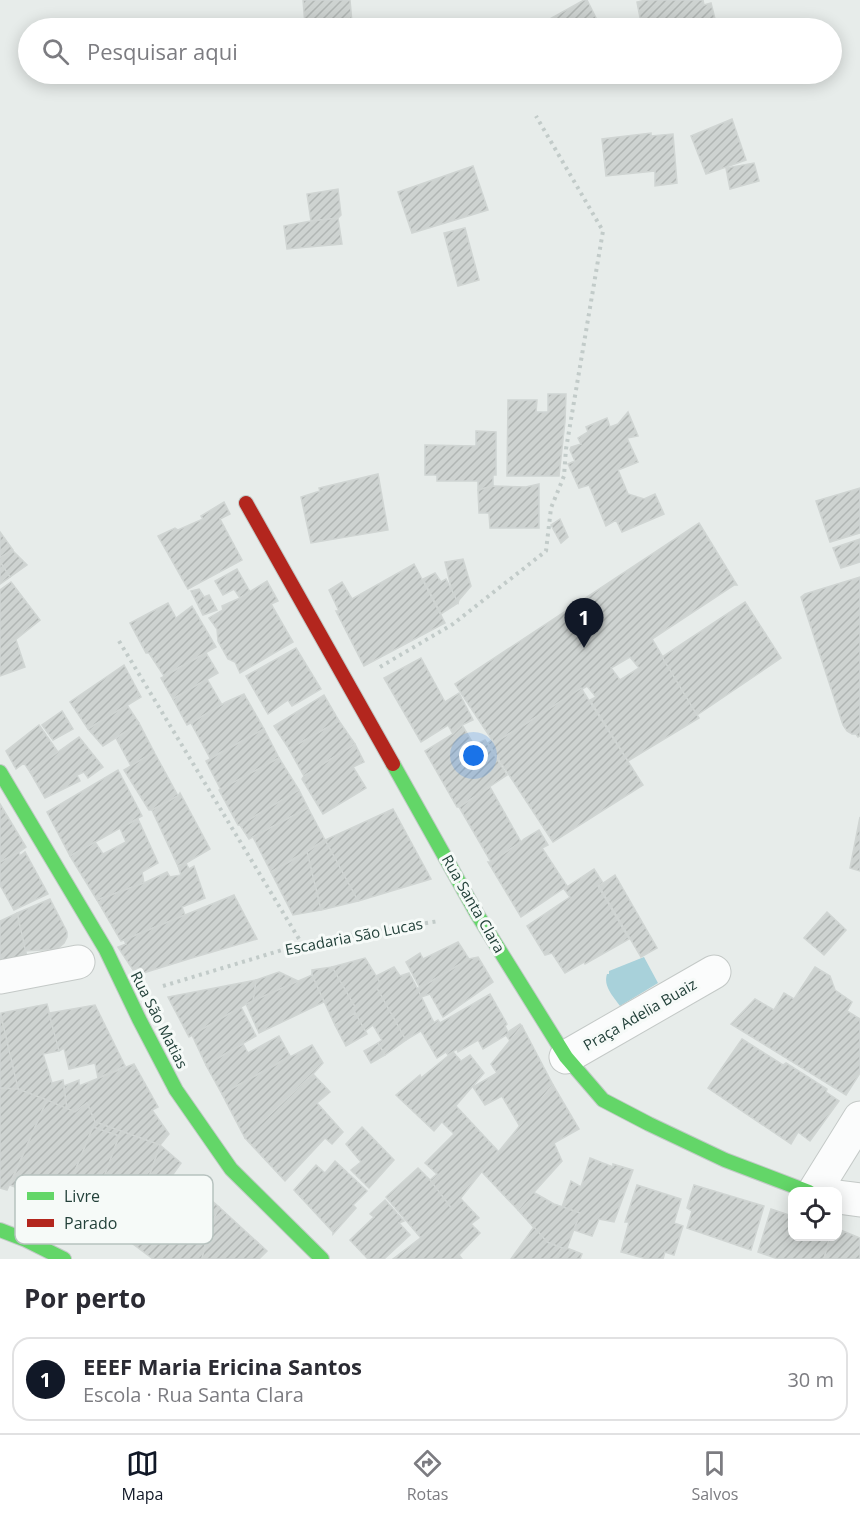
<!DOCTYPE html>
<html lang="pt">
<meta charset="utf-8">
<style>
:root{--surface:#fff;--page:#f7f7f7;--text:#2b2b33;--muted:#7c7c81;--line:#e1e1e2;--accent:#111827}
body{margin:0;font-family:"Open Sans",sans-serif;background:var(--page);color:var(--text)}
.controls{position:absolute;right:18px;bottom:18px;display:grid;overflow:hidden;border-radius:12px;box-shadow:0 3px 15px #0003}
.controls button{width:54px;height:54px;display:grid;place-items:center;padding:0;border:0;border-bottom:2px solid var(--line);background:var(--surface);color:var(--text);font:30px sans-serif}
.you{position:absolute;left:474px;top:756px;width:21px;height:21px;margin:-15px;border:4px solid #fff;border-radius:50%;background:#1a73e8;box-shadow:0 0 0 9px #1a73e833}
.badge{display:grid;place-items:center;width:39px;height:39px;border-radius:50%;background:var(--accent);color:#fff;font-size:20px;font-weight:700}
.pin{position:absolute;translate:-50% -50px;filter:drop-shadow(0 2px 3px #0008)}
.pin::after{content:'';position:absolute;top:32px;width:21px;height:18px;background:inherit;clip-path:polygon(0 0,100% 0,50% 100%)}
.list{margin:0;padding:0;list-style:none}
h2{display:flex;justify-content:space-between;align-items:center;height:78px;margin:0;padding:0 24px;font-size:26px}
h2 small{font-size:20px;font-weight:400;color:var(--muted)}
.list li{display:grid;grid-template-columns:39px 1fr auto;gap:18px;align-items:center;box-sizing:border-box;height:84px;margin:0 12px 12px;padding:0 12px;border:2px solid var(--line);border-radius:18px}
.list b{display:block;font-size:22px;white-space:nowrap}
.list p{margin:0;font-size:20px;white-space:nowrap;color:var(--muted)}
.list em{font-size:20px;font-style:normal;color:var(--muted)}
.icon{flex:none;width:33px;height:33px;fill:none;stroke:currentColor;stroke-width:2;stroke-linecap:round;stroke-linejoin:round}
.map{position:relative;flex:none;width:860px;height:1259px;overflow:hidden}
.search{position:absolute;background:var(--surface);box-shadow:0 3px 15px #0003;left:18px;right:18px;top:18px;height:66px;display:flex;align-items:center;gap:15px;box-sizing:border-box;padding:0 21px;border-radius:33px;color:var(--muted);font-size:22px}
.sheet{height:174px;background:var(--surface)}
nav{display:flex;justify-content:space-around;align-items:center;box-sizing:border-box;height:84px;border-top:2px solid var(--line);background:var(--surface);font-size:16px;color:var(--muted)}
nav a{display:grid;justify-items:center;gap:3px}
nav .on{color:var(--accent)}
.map>svg:first-child{display:block}
.water{fill:#a8d1da}
.building{fill:url(#building-hatch);stroke:#d0d5d3;stroke-width:1.5;fill-rule:evenodd}
.lines{fill:none;stroke-linecap:round;stroke-linejoin:round}
.street-casing{stroke:#c4c9c7;stroke-width:35}
.fast-casing{stroke:#c2cac7;stroke-width:16}
.jam-casing{stroke:#c2cac7;stroke-width:16}
.path{stroke:#c2cbc9;stroke-width:4;stroke-dasharray:3 4.5;stroke-linecap:butt}
.street{stroke:#fbfcfc;stroke-width:33}
.fast{stroke:#63d668;stroke-width:14}
.jam{stroke:#b3261e;stroke-width:14}
.labels{text-anchor:middle;stroke-width:6;stroke-linejoin:round;paint-order:stroke}
.street-label{font-size:15px;fill:#23413a;stroke:#f6faf8}
.key{fill:#f6faf8;stroke:#b7c2bf;stroke-width:1.5}
.key-label{font-size:16px;fill:#23413a}
</style>
<div class="map">
<svg width="860" height="1259" viewBox="0 0 860 1259">
<defs>
<pattern id="building-hatch" width="6" height="6" patternUnits="userSpaceOnUse" patternTransform="scale(1.5)"><rect width="6" height="6" fill="#ced3d1"/><path d="M-1 1l2-2M0 6l6-6M5 7l2-2" fill="none" stroke="#b1b6b4"/></pattern>
</defs>
<rect width="100%" height="100%" fill="#e7ecea"/>
<path class="water" d="M 644,957 L 658,983 L 620,1006 C 613,996 603,986 607,974 L 609,974 L 609,971 Z"/>
<g class="building">
<path d="M 303,0 L 350,0 L 352,23 L 305,25 Z"/>
<path d="M 584,0 L 587,0 L 601,28 L 541,28 L 539,25 Z"/>
<path d="M 646,0 L 703,0 L 704,5 L 711,3 L 716,23 L 692,28 L 642,28 L 637,2 Z"/>
<path d="M 732,119 L 746,160 L 706,174 L 691,136 Z"/>
<path d="M 651,133 L 651,136 L 673,134 L 677,183 L 655,186 L 655,171 L 606,176 L 602,139 Z"/>
<path d="M 754,163 L 759,181 L 730,189 L 726,168 Z"/>
<path d="M 473,166 L 488,210 L 412,233 L 398,192 Z"/>
<path d="M 338,189 L 341,215 L 338,218 L 311,221 L 307,194 Z"/>
<path d="M 338,218 L 342,244 L 287,249 L 284,226 L 311,221 Z"/>
<path d="M 465,228 L 479,280 L 458,286 L 444,233 Z"/>
<path d="M 548,394 L 566,394 L 565,421 L 559,476 L 507,476 L 508,400 L 537,400 L 536,412 L 548,412 Z"/>
<path d="M 628,412 L 638,436 L 627,438 L 638,462 L 618,470 L 628,494 L 644,499 L 655,494 L 664,514 L 622,532 L 616,520 L 606,526 L 589,485 L 579,488 L 568,464 L 575,461 L 570,450 L 571,447 L 581,444 L 578,438 L 588,432 L 586,427 L 607,418 L 610,427 L 618,424 Z"/>
<path d="M 476,431 L 496,432 L 496,475 L 493,475 L 493,486 L 478,490 L 478,481 L 437,481 L 437,475 L 425,475 L 425,445 L 476,446 Z"/>
<path d="M 378,474 L 388,530 L 311,543 L 301,497 L 320,491 L 319,488 Z"/>
<path d="M 539,484 L 539,528 L 490,528 L 489,513 L 479,513 L 478,490 L 493,486 L 526,487 Z"/>
<path d="M 860,488 L 860,533 L 830,542 L 816,501 Z"/>
<path d="M 224,502 L 230,514 L 220,519 L 242,560 L 188,589 L 158,536 L 175,528 L 178,530 L 203,519 L 201,516 Z"/>
<path d="M 560,519 L 568,537 L 561,543 L 551,525 Z"/>
<path d="M 699,523 L 737,585 L 734,585 L 652,639 L 699,718 L 628,761 L 590,700 L 596,697 L 587,686 L 494,743 L 455,684 ZM 630,657 L 639,668 L 620,680 L 611,668 Z"/>
<path d="M 0,532 L 13,550 L 0,558 Z"/>
<path d="M 860,539 L 860,562 L 841,568 L 833,548 Z"/>
<path d="M 12,550 L 27,565 L 10,577 L 0,562 L 0,558 Z"/>
<path d="M 463,559 L 471,586 L 459,600 L 458,603 L 452,591 L 445,562 Z"/>
<path d="M 0,562 L 10,577 L 0,584 Z"/>
<path d="M 414,564 L 445,623 L 364,666 L 336,611 L 339,611 L 329,590 L 342,582 L 352,599 Z"/>
<path d="M 237,569 L 250,592 L 240,598 L 234,589 L 223,595 L 215,581 Z"/>
<path d="M 435,573 L 441,582 L 446,579 L 458,603 L 441,614 L 423,579 Z"/>
<path d="M 860,577 L 860,736 L 858,737 L 856,734 L 852,734 L 847,731 L 843,725 L 801,597 L 805,594 Z"/>
<path d="M 267,581 L 278,601 L 271,604 L 293,642 L 240,673 L 235,662 L 228,659 L 218,641 L 217,629 L 209,618 L 223,610 L 222,606 L 240,598 Z"/>
<path d="M 11,582 L 40,620 L 0,652 L 0,590 Z"/>
<path d="M 199,589 L 204,597 L 209,595 L 217,610 L 203,615 L 191,591 Z"/>
<path d="M 745,602 L 781,658 L 697,715 L 662,657 Z"/>
<path d="M 168,603 L 176,618 L 192,606 L 216,647 L 164,676 L 149,653 L 146,653 L 130,623 Z"/>
<path d="M 16,640 L 25,667 L 0,676 L 0,652 Z"/>
<path d="M 296,648 L 321,689 L 292,706 L 288,700 L 268,714 L 246,676 Z"/>
<path d="M 206,653 L 218,673 L 173,699 L 161,678 Z"/>
<path d="M 421,658 L 445,702 L 459,693 L 473,720 L 462,725 L 453,734 L 448,725 L 421,742 L 384,678 Z"/>
<path d="M 124,665 L 141,697 L 88,729 L 70,702 Z"/>
<path d="M 207,679 L 222,705 L 187,725 L 173,699 Z"/>
<path d="M 581,688 L 643,785 L 553,842 L 488,743 L 492,740 L 494,743 L 524,725 Z"/>
<path d="M 244,694 L 264,729 L 210,758 L 191,723 L 226,702 Z"/>
<path d="M 324,695 L 339,721 L 289,749 L 274,726 Z"/>
<path d="M 127,705 L 139,723 L 103,746 L 88,729 Z"/>
<path d="M 62,711 L 73,729 L 53,740 L 42,725 Z"/>
<path d="M 339,721 L 355,744 L 304,776 L 289,749 Z"/>
<path d="M 139,723 L 154,752 L 131,766 L 116,738 Z"/>
<path d="M 39,725 L 58,752 L 30,772 L 24,763 L 16,769 L 6,751 Z"/>
<path d="M 462,725 L 474,745 L 485,740 L 507,775 L 459,807 L 457,807 L 425,751 L 453,734 Z"/>
<path d="M 264,729 L 279,758 L 221,790 L 206,761 Z"/>
<path d="M 79,737 L 103,767 L 88,778 L 84,772 L 77,775 L 80,781 L 45,798 L 30,772 Z"/>
<path d="M 355,744 L 364,762 L 353,767 L 366,788 L 323,814 L 302,779 L 304,776 Z"/>
<path d="M 154,752 L 178,796 L 152,810 L 149,810 L 124,770 Z"/>
<path d="M 279,758 L 299,790 L 240,825 L 238,825 L 219,790 Z"/>
<path d="M 118,770 L 142,816 L 70,856 L 47,812 Z"/>
<path d="M 490,787 L 521,842 L 491,862 L 459,807 Z"/>
<path d="M 299,790 L 308,808 L 249,839 L 240,825 Z"/>
<path d="M 180,793 L 210,849 L 186,863 L 178,866 L 152,810 L 178,796 Z"/>
<path d="M 0,804 L 26,847 L 19,852 L 0,862 Z"/>
<path d="M 308,808 L 325,840 L 271,872 L 253,837 Z"/>
<path d="M 393,809 L 431,879 L 358,901 L 325,840 Z"/>
<path d="M 860,817 L 860,871 L 850,868 Z"/>
<path d="M 138,819 L 158,863 L 142,872 L 144,883 L 97,900 L 70,856 L 95,842 L 103,854 L 126,842 L 120,828 Z"/>
<path d="M 539,830 L 548,845 L 542,848 L 567,886 L 521,917 L 488,862 L 491,862 L 521,842 L 524,839 Z"/>
<path d="M 325,840 L 358,901 L 321,910 L 307,852 Z"/>
<path d="M 19,852 L 20,856 L 25,852 L 48,894 L 14,910 L 0,885 L 0,862 Z"/>
<path d="M 307,852 L 321,910 L 293,915 L 271,872 Z"/>
<path d="M 186,863 L 189,869 L 194,866 L 205,898 L 182,907 L 185,915 L 121,941 L 97,900 L 144,883 L 167,872 L 170,877 L 181,875 L 178,866 Z"/>
<path d="M 594,869 L 603,883 L 598,886 L 629,939 L 585,964 L 584,962 L 565,973 L 552,953 L 545,955 L 527,926 L 570,897 L 564,889 Z"/>
<path d="M 615,875 L 657,948 L 641,957 L 599,886 Z"/>
<path d="M 234,895 L 257,939 L 195,957 L 143,973 L 140,968 L 133,970 L 118,947 L 126,944 L 124,940 Z"/>
<path d="M 50,899 L 67,932 L 67,937 L 64,943 L 57,949 L 25,951 L 17,913 Z"/>
<path d="M 827,912 L 846,930 L 824,955 L 804,938 Z"/>
<path d="M 17,913 L 27,957 L 0,964 L 0,921 Z"/>
<path d="M 458,942 L 469,959 L 420,988 L 406,962 L 420,953 L 423,959 Z"/>
<path d="M 478,957 L 493,982 L 443,1017 L 430,994 L 421,997 L 417,988 L 420,988 L 469,959 Z"/>
<path d="M 365,958 L 381,984 L 377,988 L 406,1040 L 385,1055 L 378,1043 L 382,1040 L 373,1025 L 365,1031 L 355,1013 L 353,1008 L 355,1007 L 332,967 Z"/>
<path d="M 332,967 L 355,1007 L 353,1008 L 355,1013 L 335,1025 L 312,975 L 312,970 Z"/>
<path d="M 394,967 L 400,976 L 409,973 L 417,988 L 434,1023 L 406,1040 L 377,988 L 381,984 L 376,976 Z"/>
<path d="M 815,967 L 830,976 L 835,990 L 852,1002 L 847,1011 L 860,1019 L 860,1073 L 846,1095 L 731,1024 L 755,999 L 774,1010 L 784,993 L 794,999 Z"/>
<path d="M 279,972 L 298,981 L 253,1001 L 256,980 Z"/>
<path d="M 312,975 L 324,1002 L 259,1033 L 246,1004 Z"/>
<path d="M 256,980 L 253,1001 L 246,1004 L 189,1037 L 168,997 Z"/>
<path d="M 490,994 L 507,1024 L 505,1026 L 508,1032 L 520,1024 L 522,1026 L 510,1041 L 506,1035 L 483,1049 L 478,1040 L 458,1052 L 457,1049 L 448,1055 L 446,1052 L 437,1058 L 421,1031 L 438,1020 L 440,1023 Z"/>
<path d="M 47,1004 L 59,1051 L 43,1054 L 52,1083 L 63,1080 L 67,1109 L 18,1089 L 1,1016 L 1,1013 Z"/>
<path d="M 95,1005 L 125,1066 L 98,1078 L 95,1063 L 69,1069 L 64,1048 L 59,1051 L 49,1013 Z"/>
<path d="M 241,1007 L 256,1036 L 206,1065 L 192,1035 Z"/>
<path d="M 355,1013 L 367,1034 L 346,1046 L 335,1025 Z"/>
<path d="M 0,1016 L 1,1016 L 18,1089 L 0,1088 Z"/>
<path d="M 522,1026 L 553,1085 L 519,1125 L 502,1096 L 485,1105 L 473,1087 L 497,1073 L 491,1064 Z"/>
<path d="M 279,1036 L 290,1056 L 222,1094 L 206,1065 L 243,1044 L 248,1053 Z"/>
<path d="M 742,1039 L 783,1065 L 786,1063 L 827,1089 L 826,1092 L 839,1101 L 810,1141 L 798,1132 L 791,1144 L 708,1088 Z"/>
<path d="M 378,1043 L 385,1055 L 371,1063 L 364,1051 Z"/>
<path d="M 312,1045 L 323,1063 L 313,1074 L 245,1138 L 222,1094 Z"/>
<path d="M 453,1052 L 461,1061 L 470,1055 L 484,1073 L 434,1131 L 396,1095 L 420,1075 L 421,1078 Z"/>
<path d="M 134,1064 L 158,1107 L 152,1110 L 169,1134 L 160,1145 L 95,1122 L 87,1103 L 75,1112 L 67,1109 L 64,1086 L 79,1080 L 79,1086 Z"/>
<path d="M 313,1074 L 330,1092 L 317,1103 L 343,1132 L 332,1144 L 325,1138 L 285,1181 L 245,1138 Z"/>
<path d="M 553,1085 L 579,1129 L 554,1143 L 562,1161 L 518,1210 L 482,1172 Z"/>
<path d="M 0,1088 L 18,1089 L 47,1100 L 7,1190 L 0,1188 Z"/>
<path d="M 47,1100 L 75,1112 L 87,1103 L 95,1122 L 61,1205 L 10,1185 Z"/>
<path d="M 455,1105 L 498,1151 L 452,1209 L 430,1180 L 437,1174 L 425,1163 L 454,1134 L 442,1122 Z"/>
<path d="M 95,1122 L 121,1131 L 119,1136 L 93,1127 Z"/>
<path d="M 93,1127 L 119,1136 L 90,1217 L 61,1205 Z"/>
<path d="M 362,1127 L 394,1160 L 369,1188 L 351,1170 L 361,1162 L 346,1144 Z"/>
<path d="M 121,1131 L 160,1145 L 146,1186 L 125,1238 L 87,1223 Z"/>
<path d="M 160,1145 L 181,1163 L 171,1177 L 194,1203 L 202,1192 L 219,1207 L 208,1233 L 146,1186 Z"/>
<path d="M 590,1158 L 613,1167 L 613,1164 L 633,1170 L 614,1222 L 599,1219 L 592,1236 L 574,1230 L 580,1213 L 562,1207 L 571,1181 L 581,1187 Z"/>
<path d="M 335,1161 L 367,1191 L 353,1205 L 356,1208 L 333,1234 L 333,1232 L 294,1190 L 316,1165 L 325,1173 Z"/>
<path d="M 418,1168 L 430,1180 L 452,1209 L 440,1223 L 421,1238 L 386,1197 Z"/>
<path d="M 637,1185 L 681,1199 L 674,1223 L 683,1226 L 674,1255 L 665,1252 L 663,1259 L 647,1259 L 621,1252 L 629,1222 L 625,1222 Z"/>
<path d="M 694,1185 L 764,1206 L 751,1250 L 687,1228 L 692,1211 L 687,1208 Z"/>
<path d="M 146,1186 L 208,1233 L 202,1259 L 153,1259 L 125,1238 Z"/>
<path d="M 533,1192 L 554,1204 L 580,1213 L 567,1248 L 562,1248 L 547,1242 L 518,1210 Z"/>
<path d="M 460,1198 L 479,1218 L 471,1224 L 480,1233 L 459,1255 L 462,1259 L 393,1259 L 440,1223 Z"/>
<path d="M 385,1200 L 404,1221 L 399,1223 L 410,1235 L 384,1259 L 368,1259 L 350,1240 L 374,1217 L 370,1214 Z"/>
<path d="M 219,1207 L 267,1251 L 259,1259 L 202,1259 L 208,1233 Z"/>
<path d="M 771,1209 L 792,1216 L 792,1236 L 830,1236 L 824,1259 L 778,1259 L 758,1252 Z"/>
<path d="M 534,1227 L 547,1242 L 562,1248 L 555,1259 L 511,1259 Z"/>
<path d="M 838,1229 L 860,1238 L 860,1259 L 824,1259 L 830,1236 L 838,1236 Z"/>
<path d="M 562,1248 L 567,1248 L 582,1254 L 580,1259 L 555,1259 Z"/>
</g>
<g class="lines">
<defs>
<g id="street">
<path d="M 0,977 L 78,962"/>
<path d="M 566,1057 L 714,972"/>
<path d="M 814,1192 L 860,1118"/>
<path d="M 838,1197 L 860,1200"/>
</g>
<g id="fast">
<path d="M 393,764 L 477,914 L 566,1057 L 603,1100 L 649,1124 L 725,1160 L 809,1192"/>
<path d="M 0,772 L 106,950 L 139,1019 L 176,1090 L 231,1169 L 322,1259"/>
<path d="M 0,1230 L 26,1240 L 64,1259"/>
</g>
<path id="jam" d="M 246,503 L 393,764"/>
</defs>
<use href="#street" class="street-casing"/>
<use href="#fast" class="fast-casing"/>
<use href="#jam" class="jam-casing"/>
<g class="path">
<path d="M 119,641 L 302,944"/>
<path d="M 380,667 L 453,624 L 546,551 L 551,508 L 564,476 L 566,449 L 603,231 L 536,116"/>
<path d="M 163,986 L 302,944 L 439,921"/>
</g>
<use href="#street" class="street"/>
<use href="#fast" class="fast"/>
<use href="#jam" class="jam"/>
</g>
<g class="labels">
<g class="street-label">
<text transform="translate(473 904) rotate(60)" y="5">Rua Santa Clara</text>
<text transform="translate(354 937) rotate(-11)" y="5">Escadaria São Lucas</text>
<text transform="translate(640 1015) rotate(-30)" y="5">Praça Adelia Buaiz</text>
<text transform="translate(159 1020) rotate(63)" y="5">Rua São Matias</text>
</g>
</g>
<rect x="15" y="1175" width="198" height="69" rx="9" class="key"/>
<rect x="27" y="1192" width="27" height="8" fill="#63d668"/>
<rect x="27" y="1219" width="27" height="8" fill="#b3261e"/>
<g class="key-label">
<text x="64" y="1202">Livre</text>
<text x="64" y="1229">Parado</text>
</g>
</svg>
<div class="controls">
<button><svg class="icon" aria-label="locate" viewBox="0 0 24 24"><circle cx="12" cy="12" r="6"/><path d="M12 2v4M12 18v4M2 12h4M18 12h4"/></svg></button>
</div>
<div class="you"></div>
<div class="pin badge" style="left:584px;top:648px">1</div>
<div class="search"><svg class="icon" aria-label="search" viewBox="0 0 24 24"><circle cx="10" cy="10" r="6"/><path d="M15 15l6 6"/></svg>Pesquisar aqui</div>
</div>
<section class="sheet">
<h2>Por perto<small></small></h2>
<ul class="list">
<li><span class="badge">1</span><div><b>EEEF Maria Ericina Santos</b><p>Escola · Rua Santa Clara</p></div><em>30 m</em></li>
</ul>
</section>
<nav>
<a class="on"><svg class="icon" aria-label="map" viewBox="0 0 24 24"><path d="M3 6l6-2 6 2 6-2v14l-6 2-6-2-6 2zM9 4v14M15 6v14"/></svg>Mapa</a>
<a><svg class="icon" aria-label="directions" viewBox="0 0 24 24"><path d="M12 3l9 9-9 9-9-9zM9 14v-3h6M13 9l2 2-2 2"/></svg>Rotas</a>
<a><svg class="icon" aria-label="saved" viewBox="0 0 24 24"><path d="M7 4h10v16l-5-4-5 4z"/></svg>Salvos</a>
</nav>
